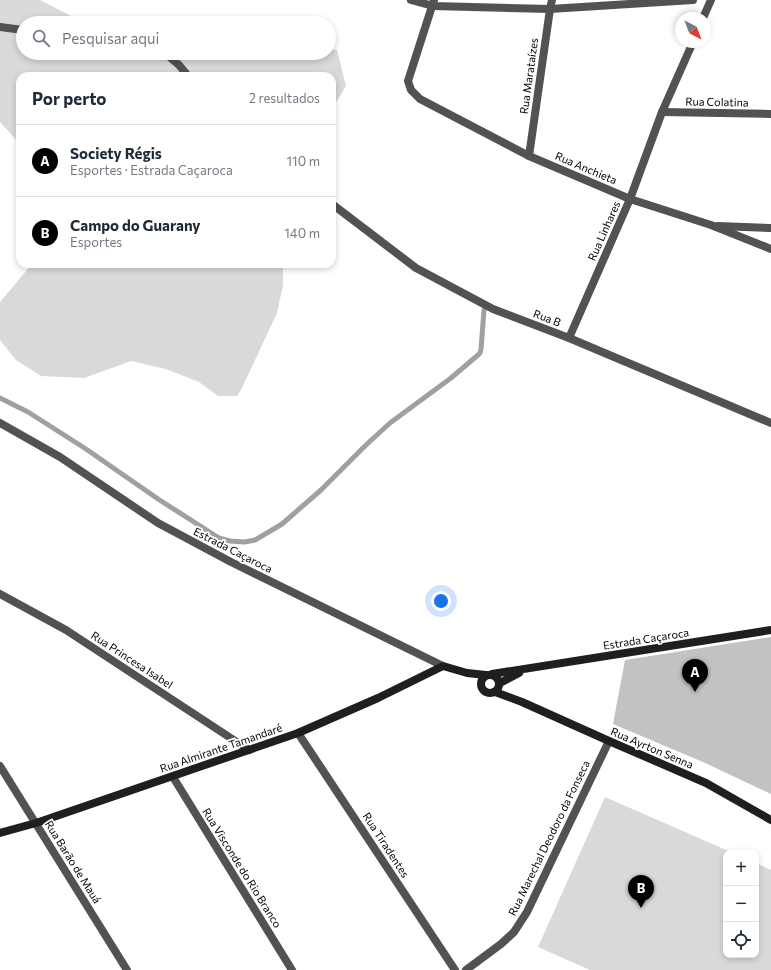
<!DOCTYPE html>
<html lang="pt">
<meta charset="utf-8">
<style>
:root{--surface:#fff;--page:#f6f6f7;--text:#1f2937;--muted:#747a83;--line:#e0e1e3;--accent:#000}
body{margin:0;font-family:Commissioner,sans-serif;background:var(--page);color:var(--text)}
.controls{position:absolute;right:12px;bottom:12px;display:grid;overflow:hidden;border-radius:8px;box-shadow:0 2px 6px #0003}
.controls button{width:36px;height:36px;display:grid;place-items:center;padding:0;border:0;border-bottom:1px solid var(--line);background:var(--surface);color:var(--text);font:20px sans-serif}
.compass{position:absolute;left:675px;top:12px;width:36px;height:36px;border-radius:50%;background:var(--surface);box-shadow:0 2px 6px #0003;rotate:138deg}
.you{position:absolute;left:441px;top:601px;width:14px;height:14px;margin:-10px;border:3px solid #fff;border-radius:50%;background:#1a73e8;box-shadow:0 0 0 6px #1a73e833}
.badge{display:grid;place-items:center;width:26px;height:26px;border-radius:50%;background:var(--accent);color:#fff;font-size:13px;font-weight:700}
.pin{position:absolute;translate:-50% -33px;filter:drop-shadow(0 1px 2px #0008)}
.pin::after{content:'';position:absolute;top:21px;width:14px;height:12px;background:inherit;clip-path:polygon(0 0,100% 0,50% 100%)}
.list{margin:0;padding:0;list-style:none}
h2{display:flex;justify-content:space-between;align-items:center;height:52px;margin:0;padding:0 16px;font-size:17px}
h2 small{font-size:13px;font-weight:400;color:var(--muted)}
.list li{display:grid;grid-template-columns:26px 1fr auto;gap:12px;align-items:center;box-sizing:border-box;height:72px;padding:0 16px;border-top:1px solid var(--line)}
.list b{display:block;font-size:15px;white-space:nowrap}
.list p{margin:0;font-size:13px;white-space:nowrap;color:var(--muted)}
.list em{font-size:13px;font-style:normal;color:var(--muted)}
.icon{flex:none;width:22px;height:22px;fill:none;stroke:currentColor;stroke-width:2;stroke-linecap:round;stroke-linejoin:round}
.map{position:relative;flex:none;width:771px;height:970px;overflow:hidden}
.search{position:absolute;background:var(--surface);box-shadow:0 2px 6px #0003;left:16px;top:16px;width:320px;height:44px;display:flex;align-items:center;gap:10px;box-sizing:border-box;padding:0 14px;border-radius:22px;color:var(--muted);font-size:15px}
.panel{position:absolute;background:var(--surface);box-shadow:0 2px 6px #0003;left:16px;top:72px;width:320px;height:196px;border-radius:12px}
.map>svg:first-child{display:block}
.green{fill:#d9d9d9}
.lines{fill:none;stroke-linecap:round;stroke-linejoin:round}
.stream{stroke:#a0a0a0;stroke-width:5}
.building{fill:#c2c2c2}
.street{stroke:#525252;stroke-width:8}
.secondary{stroke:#1f1f1f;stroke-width:8}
.labels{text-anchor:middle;stroke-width:3.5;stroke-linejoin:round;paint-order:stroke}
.street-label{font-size:11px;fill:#000;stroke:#fff}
</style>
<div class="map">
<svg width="771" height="970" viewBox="0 0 771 970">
<rect width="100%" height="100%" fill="#fff"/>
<g class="green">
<path d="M 0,0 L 40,0 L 75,18 L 116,23 L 23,23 L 23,53 L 329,53 L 329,49 L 337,50 L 346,86 L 332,109 L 332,76 L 20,76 L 20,144 L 0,122 Z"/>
<path d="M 32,264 L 283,264 L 283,285 L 277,313 L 241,390 L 237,396 L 218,396 L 199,382 L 166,369 L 131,361 L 84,378 L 41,376 L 16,360 L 0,340 L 0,302 Z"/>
<path d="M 605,797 L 733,853 L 726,853 L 726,955 L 756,955 L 756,863 L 771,870 L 771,970 L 590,970 L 538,947 Z"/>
</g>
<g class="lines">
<path class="stream" d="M 0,398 L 28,412 L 86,449 L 158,499 L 219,538 L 230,541 L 244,542 L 250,541 L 255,540 L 282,524 L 321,490 L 367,444 L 390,423 L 451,378 L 478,355 L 480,353 L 481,349 L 484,310"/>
</g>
<path class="building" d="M 771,637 L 771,794 L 703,762 L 613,724 L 625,660 Z"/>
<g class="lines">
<g class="street">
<path d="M 411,0 L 433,6 L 550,9 L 693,0"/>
<path d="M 434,0 L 408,81 L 411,90 L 420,99 L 529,156 L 630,199 L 711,225 L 771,249"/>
<path d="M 703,18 L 711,0"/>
<path d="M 0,27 L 23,30"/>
<path d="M 165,53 L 179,65 L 188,76"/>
<path d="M 662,112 L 771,114"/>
<path d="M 529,156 L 550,9 L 552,0"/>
<path d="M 332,204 L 416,268 L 493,309 L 569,338 L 771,423"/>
<path d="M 718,226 L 771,228"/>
<path d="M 569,338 L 630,199 L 662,112 L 693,42"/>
<path d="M 0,423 L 60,457 L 158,523 L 231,562 L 443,666"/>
<path d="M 0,594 L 66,630 L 249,750"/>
<path d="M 298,733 L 455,970"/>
<path d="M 0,766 L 127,970"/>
<path d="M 173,777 L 292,970"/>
<path d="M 466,970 L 501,944 L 514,932 L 527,912 L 609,741"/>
</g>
<g class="secondary">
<path d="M 492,674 L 771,630"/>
<circle cx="490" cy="684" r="9"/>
<path d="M 500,683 L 519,673"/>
<path d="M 495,692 L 522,702 L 609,741 L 706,783 L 771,820"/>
<path d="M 0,833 L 36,823 L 298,733 L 378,698 L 443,666 L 467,673 L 486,675"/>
</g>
</g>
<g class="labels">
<g class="street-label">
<text transform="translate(529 76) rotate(-82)" y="4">Rua Marataízes</text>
<text transform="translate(717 102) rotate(1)" y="4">Rua Colatina</text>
<text transform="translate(586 168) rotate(23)" y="4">Rua Anchieta</text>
<text transform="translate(604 231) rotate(-66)" y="4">Rua Linhares</text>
<text transform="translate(547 318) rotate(21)" y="4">Rua B</text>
<text transform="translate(233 550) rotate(27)" y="4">Estrada Caçaroca</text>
<text transform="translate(646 639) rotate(-9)" y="4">Estrada Caçaroca</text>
<text transform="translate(132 660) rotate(33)" y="4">Rua Princesa Isabel</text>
<text transform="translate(221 748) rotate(-19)" y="4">Rua Almirante Tamandaré</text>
<text transform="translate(652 748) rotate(23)" y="4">Rua Ayrton Senna</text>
<text transform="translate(549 838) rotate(-64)" y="4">Rua Marechal Deodoro da Fonseca</text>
<text transform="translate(386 845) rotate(57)" y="4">Rua Tiradentes</text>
<text transform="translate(73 862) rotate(58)" y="4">Rua Barão de Mauá</text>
<text transform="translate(242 868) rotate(58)" y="4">Rua Visconde do Rio Branco</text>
</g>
</g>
</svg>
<div class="controls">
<button>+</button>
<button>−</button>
<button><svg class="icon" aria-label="locate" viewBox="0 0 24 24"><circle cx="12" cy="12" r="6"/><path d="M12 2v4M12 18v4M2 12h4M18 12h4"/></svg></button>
</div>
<svg class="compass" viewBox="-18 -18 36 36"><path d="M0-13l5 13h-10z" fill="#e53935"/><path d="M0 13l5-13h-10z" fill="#747a83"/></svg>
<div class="you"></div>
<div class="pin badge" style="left:695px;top:692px">A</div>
<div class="pin badge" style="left:641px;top:908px">B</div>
<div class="search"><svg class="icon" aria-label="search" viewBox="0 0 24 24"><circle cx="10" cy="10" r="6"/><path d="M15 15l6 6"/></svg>Pesquisar aqui</div>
<section class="panel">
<h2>Por perto<small>2 resultados</small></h2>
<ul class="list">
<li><span class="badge">A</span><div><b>Society Régis</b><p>Esportes · Estrada Caçaroca</p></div><em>110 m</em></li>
<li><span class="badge">B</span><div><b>Campo do Guarany</b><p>Esportes</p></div><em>140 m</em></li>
</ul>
</section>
</div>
